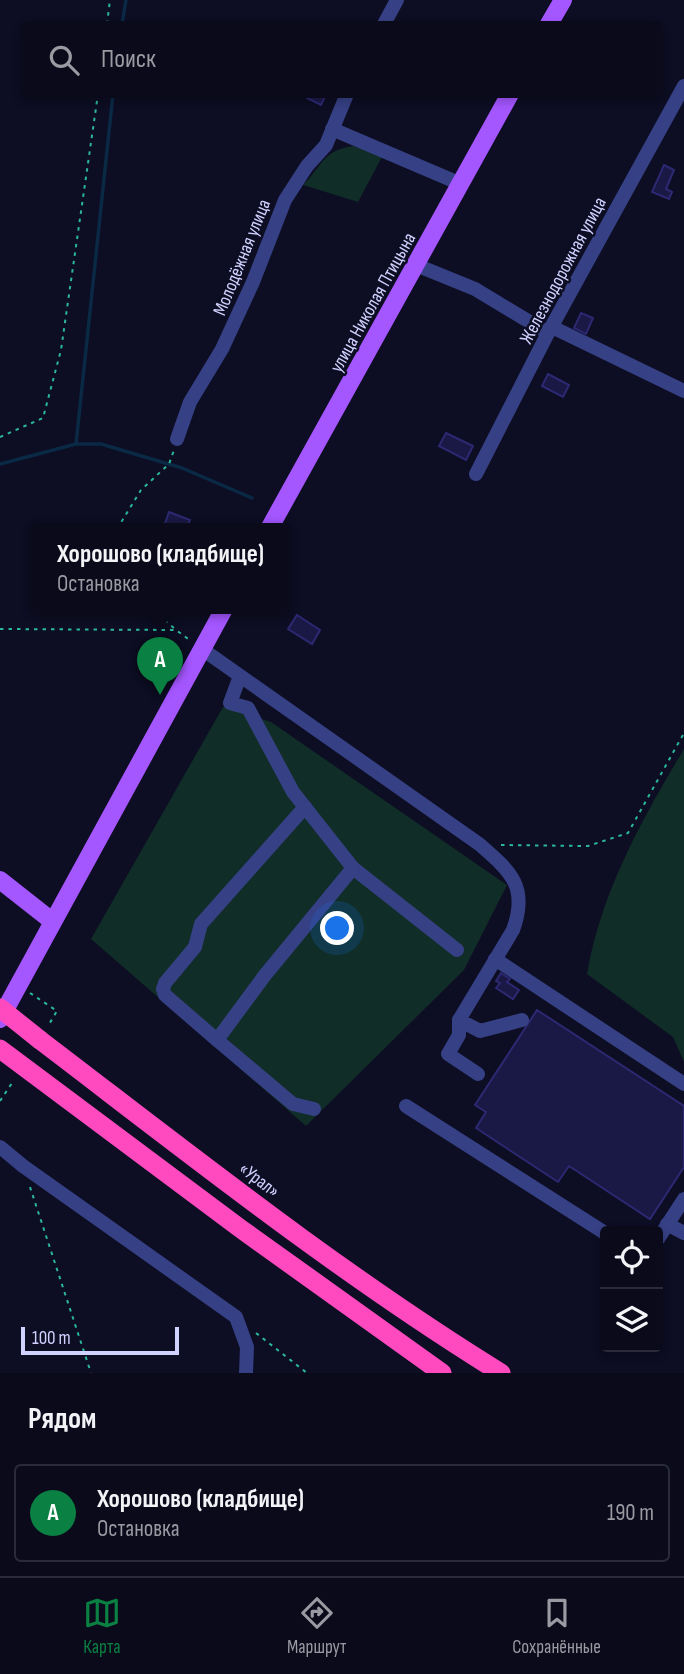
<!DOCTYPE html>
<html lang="ru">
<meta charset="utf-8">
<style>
:root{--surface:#0a0a1a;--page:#131323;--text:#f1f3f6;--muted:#999aa2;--line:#2a2b39;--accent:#0b8043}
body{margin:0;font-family:"Sofia Sans Condensed",sans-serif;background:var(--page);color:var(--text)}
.controls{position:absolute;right:21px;bottom:21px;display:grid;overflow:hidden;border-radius:7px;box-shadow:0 4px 10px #0003}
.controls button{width:63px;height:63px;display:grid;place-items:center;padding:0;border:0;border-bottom:2px solid var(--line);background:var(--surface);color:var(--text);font:35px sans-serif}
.scale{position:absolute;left:21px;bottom:18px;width:158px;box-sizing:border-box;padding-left:7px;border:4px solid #cfd1ff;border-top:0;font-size:19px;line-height:24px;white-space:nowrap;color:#cfd1ff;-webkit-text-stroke:5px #0d0d23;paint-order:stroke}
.you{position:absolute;left:338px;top:929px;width:24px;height:24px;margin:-18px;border:5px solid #fff;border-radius:50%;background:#1a73e8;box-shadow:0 0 0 10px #1a73e833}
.badge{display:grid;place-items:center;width:46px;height:46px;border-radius:50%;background:var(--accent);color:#fff;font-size:23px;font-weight:700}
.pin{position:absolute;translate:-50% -58px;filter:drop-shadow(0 2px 4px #0008)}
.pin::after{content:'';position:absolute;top:37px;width:24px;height:21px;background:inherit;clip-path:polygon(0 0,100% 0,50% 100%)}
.popup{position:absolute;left:31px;top:523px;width:259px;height:91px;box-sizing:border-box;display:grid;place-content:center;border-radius:7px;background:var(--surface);filter:drop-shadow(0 2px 5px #0005);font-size:23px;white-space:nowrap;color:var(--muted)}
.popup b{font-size:26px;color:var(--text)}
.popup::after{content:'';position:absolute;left:50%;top:100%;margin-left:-14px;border:14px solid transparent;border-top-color:var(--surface)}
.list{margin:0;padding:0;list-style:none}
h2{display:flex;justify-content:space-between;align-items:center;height:91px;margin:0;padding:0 28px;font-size:30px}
h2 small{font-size:23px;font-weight:400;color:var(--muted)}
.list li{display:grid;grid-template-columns:46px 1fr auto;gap:21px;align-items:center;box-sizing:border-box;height:98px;margin:0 14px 14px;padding:0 14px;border:2px solid var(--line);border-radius:7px}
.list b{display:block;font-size:26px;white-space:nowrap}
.list p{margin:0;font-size:23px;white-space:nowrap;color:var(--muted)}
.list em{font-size:23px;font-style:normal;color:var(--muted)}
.icon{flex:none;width:38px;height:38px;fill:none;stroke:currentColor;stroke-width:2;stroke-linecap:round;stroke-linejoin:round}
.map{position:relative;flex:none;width:684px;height:1373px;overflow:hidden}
.search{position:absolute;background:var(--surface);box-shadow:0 4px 10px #0003;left:21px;right:21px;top:21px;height:77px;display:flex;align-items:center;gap:18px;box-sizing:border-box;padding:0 24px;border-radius:7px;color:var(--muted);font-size:26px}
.sheet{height:203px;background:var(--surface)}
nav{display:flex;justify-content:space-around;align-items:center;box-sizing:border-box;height:98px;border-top:2px solid var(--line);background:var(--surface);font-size:19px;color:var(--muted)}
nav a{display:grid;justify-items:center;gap:4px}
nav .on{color:var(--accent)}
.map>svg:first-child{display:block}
.green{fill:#102d27}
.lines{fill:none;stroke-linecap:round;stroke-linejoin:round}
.stream{stroke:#0a2945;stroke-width:3.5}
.building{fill:#1a1845;stroke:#2c2972;stroke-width:2}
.path{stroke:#2ab898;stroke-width:2;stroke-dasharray:3.5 5;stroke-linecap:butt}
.minor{stroke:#364084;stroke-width:14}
.major{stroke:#a456ff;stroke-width:18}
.highway{stroke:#ff4abf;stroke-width:19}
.highway-bridge{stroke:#ff4abf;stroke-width:19}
.labels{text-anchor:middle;stroke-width:5;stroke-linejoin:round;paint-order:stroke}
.street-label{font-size:19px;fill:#cfd1ff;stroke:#0d0d23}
</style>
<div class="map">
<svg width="684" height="1373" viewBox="0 0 684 1373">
<rect width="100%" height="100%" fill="#0d0d23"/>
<g class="green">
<path d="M 353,146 L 383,155 L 358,202 L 303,185 C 323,165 322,151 353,146 Z"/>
<path d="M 223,707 L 271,722 L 507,885 L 464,970 L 306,1126 L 91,939 Z"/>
<path d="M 684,749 L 684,1062 L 673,1037 L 587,974 C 601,892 642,819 684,749 Z"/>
</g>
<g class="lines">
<g class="stream">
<path d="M 122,24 L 126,0"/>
<path d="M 76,444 L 113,94"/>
<path d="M 0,464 L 76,444 L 101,444 L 182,468 L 252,498"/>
</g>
</g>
<g class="building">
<path d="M 308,94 L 326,94 L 321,105 L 307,98 Z"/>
<path d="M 664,165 L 674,170 L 666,189 L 672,192 L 669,199 L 652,192 Z"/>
<path d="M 581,313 L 593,318 L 586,334 L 574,328 Z"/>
<path d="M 548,374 L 569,385 L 563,397 L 542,386 Z"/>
<path d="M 446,433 L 473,446 L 466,460 L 439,446 Z"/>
<path d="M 169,512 L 190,520 L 186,529 L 163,529 Z"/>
<path d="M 297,615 L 320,630 L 312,644 L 288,629 Z"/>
<path d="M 501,973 L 510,979 L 507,982 L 519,990 L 513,999 L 496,988 L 500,983 L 496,981 Z"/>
<path d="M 537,1010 L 684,1106 L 684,1167 L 650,1219 L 569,1166 L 558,1182 L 476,1128 L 486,1112 L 475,1105 Z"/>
</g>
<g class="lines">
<g class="path">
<path d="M 107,24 L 110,0"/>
<path d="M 0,437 L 43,418 L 61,350 L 98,94"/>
<path d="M 117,529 L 141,490 L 169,464 L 174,450"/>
<path d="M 152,609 L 175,629"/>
<path d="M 0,629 L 176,630 L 191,641"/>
<path d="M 501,845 L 588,846 L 628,833 L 684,733"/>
<path d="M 30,993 L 57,1011 L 48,1026"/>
<path d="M 0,1101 L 14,1080"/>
<path d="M 30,1187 L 91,1373"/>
<path d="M 256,1333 L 307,1373"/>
</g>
<g class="minor">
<path d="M 384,24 L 397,0"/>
<path d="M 332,129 L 461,184"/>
<path d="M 416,265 L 475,289 L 548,333"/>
<path d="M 552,327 L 684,391"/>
<path d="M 177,439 L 190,402 L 222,349 L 253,282 L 285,200 L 307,166 L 326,145 L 347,94"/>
<path d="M 476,474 L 548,333 L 684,86"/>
<path d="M 202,649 L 479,844 C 510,871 529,886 513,930 L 459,1020 L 480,1031 L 522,1020"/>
<path d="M 240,676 L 230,703 L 248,708 L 293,792 L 353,868 L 457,950"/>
<path d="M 305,807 L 201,924 L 195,947 L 165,983 L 163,989 L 165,995 L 217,1040 L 265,975 L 353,868"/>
<path d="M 495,959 L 684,1084"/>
<path d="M 459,1020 L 459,1035 L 448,1054 L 478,1074"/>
<path d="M 217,1040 L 293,1104 L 314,1109"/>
<path d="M 406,1106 L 605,1233"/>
<path d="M 0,1147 L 23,1166 L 236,1317 L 247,1347 L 246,1373"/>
<path d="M 667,1224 L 684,1233"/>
<path d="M 658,1239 L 684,1199"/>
</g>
<g class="major">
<path d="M 549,24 L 563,0"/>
<path d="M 269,529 L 510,94"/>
<path d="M 0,880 L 52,921"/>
<path d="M 0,1019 L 224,609"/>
</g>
<g class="highway">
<path d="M 40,1040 C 191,1155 339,1273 501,1373"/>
<path d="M 0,1049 L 241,1229 L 442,1373"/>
</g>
<path class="highway-bridge" d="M 0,1008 L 40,1040"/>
</g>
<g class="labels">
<g class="street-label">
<text transform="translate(241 257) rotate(-68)" y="7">Молодёжная улица</text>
<text transform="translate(562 270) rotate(-62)" y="7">Железнодорожная улица</text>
<text transform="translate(372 302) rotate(-61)" y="7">улица Николая Птицына</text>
<text transform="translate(260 1179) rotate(37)" y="7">«Урал»</text>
</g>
</g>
</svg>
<div class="controls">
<button><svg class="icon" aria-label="locate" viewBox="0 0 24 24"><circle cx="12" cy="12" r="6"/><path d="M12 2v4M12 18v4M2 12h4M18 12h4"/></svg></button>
<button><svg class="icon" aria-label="layers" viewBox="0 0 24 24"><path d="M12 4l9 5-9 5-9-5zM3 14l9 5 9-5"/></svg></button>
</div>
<div class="scale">100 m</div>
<div class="you"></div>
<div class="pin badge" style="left:160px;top:695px">A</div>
<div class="popup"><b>Хорошово (кладбище)</b>Остановка</div>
<div class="search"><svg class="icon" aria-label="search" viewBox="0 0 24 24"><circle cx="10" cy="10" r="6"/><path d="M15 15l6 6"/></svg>Поиск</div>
</div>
<section class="sheet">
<h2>Рядом<small></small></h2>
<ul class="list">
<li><span class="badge">A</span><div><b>Хорошово (кладбище)</b><p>Остановка</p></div><em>190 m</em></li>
</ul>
</section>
<nav>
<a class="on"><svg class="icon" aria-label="map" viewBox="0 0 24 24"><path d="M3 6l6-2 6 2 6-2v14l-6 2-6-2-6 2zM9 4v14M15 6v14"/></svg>Карта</a>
<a><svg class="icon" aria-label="directions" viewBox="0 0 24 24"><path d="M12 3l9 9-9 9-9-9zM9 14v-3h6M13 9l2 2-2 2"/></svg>Маршрут</a>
<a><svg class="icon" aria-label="saved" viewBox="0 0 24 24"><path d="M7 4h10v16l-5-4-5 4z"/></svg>Сохранённые</a>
</nav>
